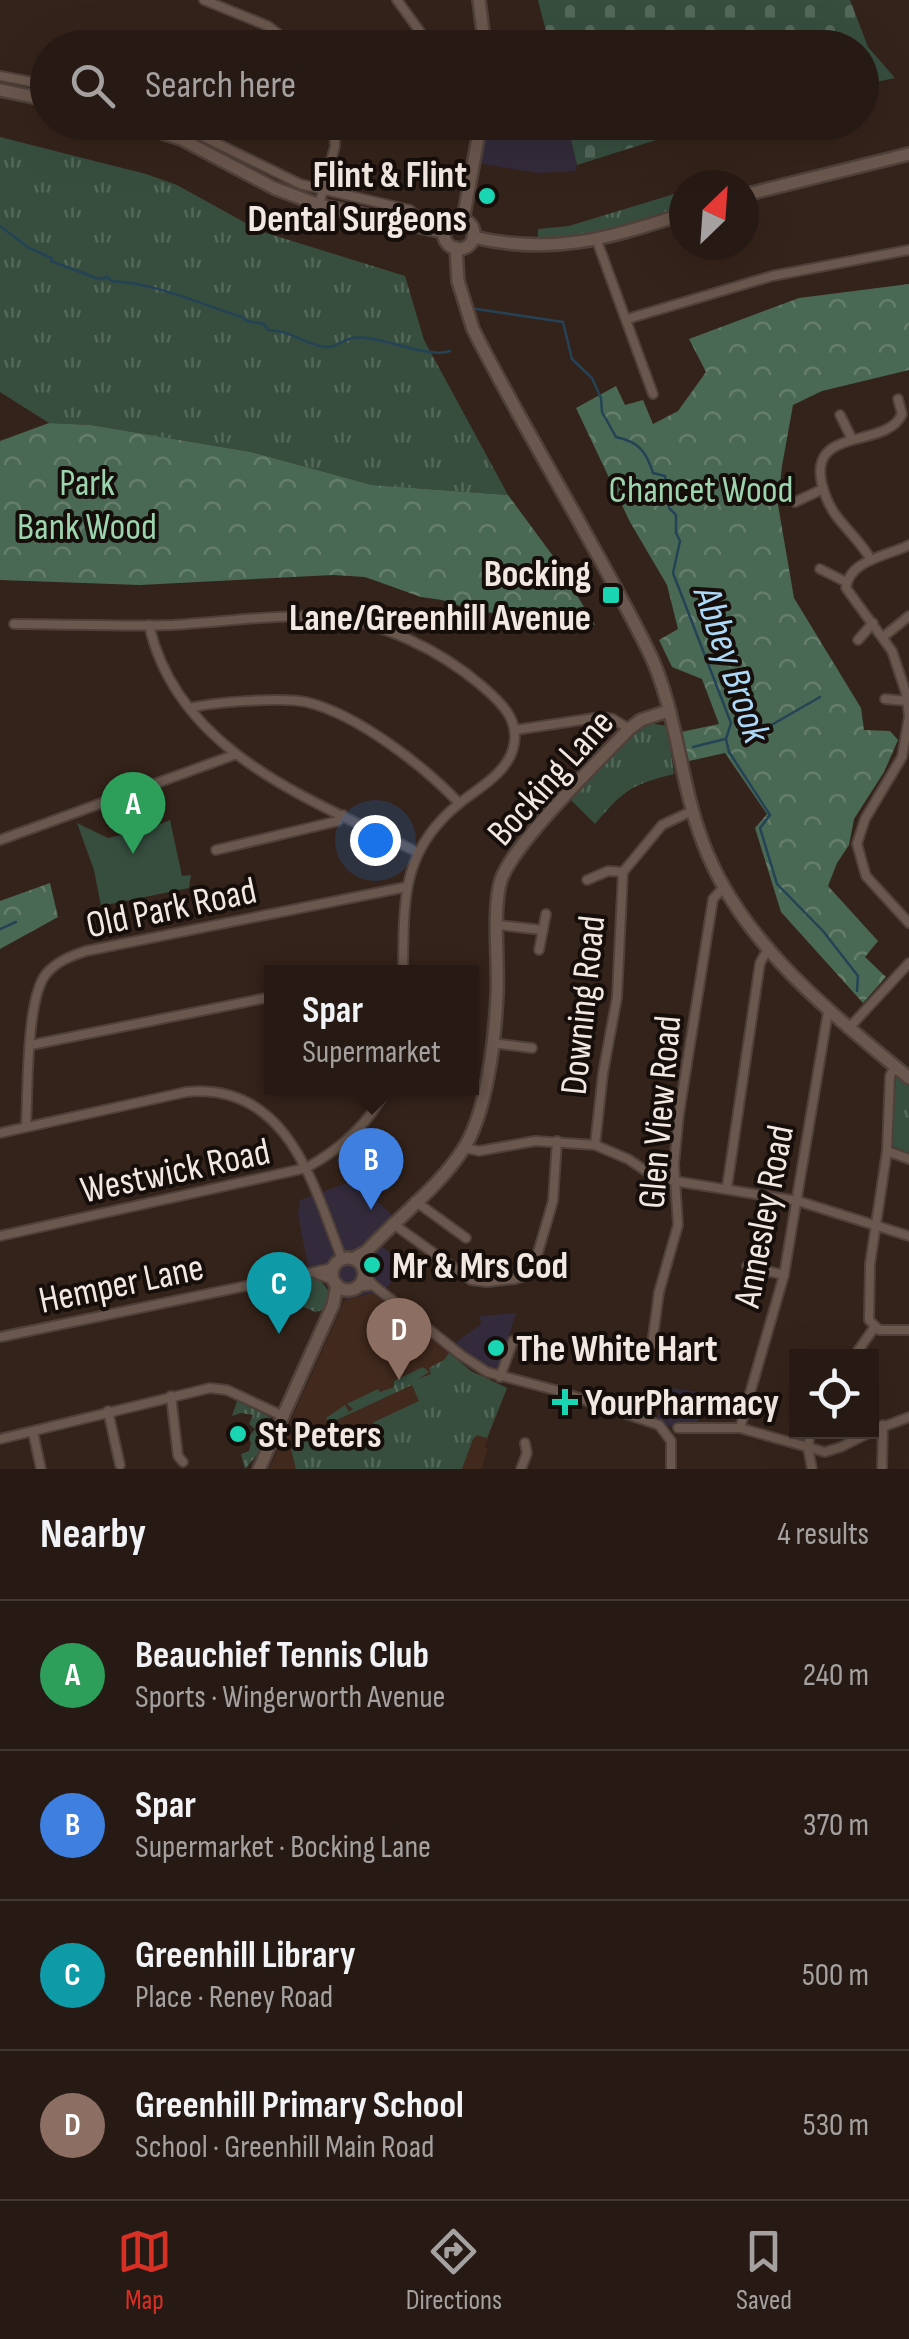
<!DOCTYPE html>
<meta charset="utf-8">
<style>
:root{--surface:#271a14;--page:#332722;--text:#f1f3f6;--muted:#a4a1a0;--line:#433834;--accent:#d93025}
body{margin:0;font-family:"Sofia Sans Condensed",sans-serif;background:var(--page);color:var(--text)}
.controls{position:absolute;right:30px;bottom:30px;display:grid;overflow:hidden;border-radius:0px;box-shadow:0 10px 40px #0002}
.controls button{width:90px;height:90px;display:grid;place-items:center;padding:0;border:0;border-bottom:2px solid var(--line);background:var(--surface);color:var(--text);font:50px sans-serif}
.compass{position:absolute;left:669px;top:170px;width:90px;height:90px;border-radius:50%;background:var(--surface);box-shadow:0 10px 40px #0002;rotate:25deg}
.you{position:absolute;left:375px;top:840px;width:35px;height:35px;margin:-25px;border:8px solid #fff;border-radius:50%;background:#1a73e8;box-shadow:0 0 0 15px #1a73e833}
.badge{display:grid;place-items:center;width:65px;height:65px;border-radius:50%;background:var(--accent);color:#fff;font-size:32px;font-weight:700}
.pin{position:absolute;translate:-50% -82px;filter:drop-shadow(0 2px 5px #0008)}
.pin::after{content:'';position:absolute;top:52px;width:35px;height:30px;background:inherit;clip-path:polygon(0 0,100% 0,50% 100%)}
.popup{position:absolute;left:264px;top:965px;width:215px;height:130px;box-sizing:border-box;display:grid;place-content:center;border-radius:0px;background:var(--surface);filter:drop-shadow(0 2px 8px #0005);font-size:32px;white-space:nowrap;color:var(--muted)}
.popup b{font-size:38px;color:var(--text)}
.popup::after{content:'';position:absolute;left:50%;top:100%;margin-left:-20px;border:20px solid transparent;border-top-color:var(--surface)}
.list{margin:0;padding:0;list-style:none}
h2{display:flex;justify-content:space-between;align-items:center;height:130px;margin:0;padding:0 40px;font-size:42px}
h2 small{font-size:32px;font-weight:400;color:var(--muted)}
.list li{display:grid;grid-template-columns:65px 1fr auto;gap:30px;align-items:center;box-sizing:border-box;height:150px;padding:0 40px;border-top:2px solid var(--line)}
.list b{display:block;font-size:38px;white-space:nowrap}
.list p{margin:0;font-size:32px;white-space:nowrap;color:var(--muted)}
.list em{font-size:32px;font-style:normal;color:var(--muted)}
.icon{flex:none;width:55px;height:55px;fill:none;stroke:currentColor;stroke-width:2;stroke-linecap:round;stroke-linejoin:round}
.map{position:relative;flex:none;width:909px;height:1469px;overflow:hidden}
.search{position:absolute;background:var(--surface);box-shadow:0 10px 40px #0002;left:30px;right:30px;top:30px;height:110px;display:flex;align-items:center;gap:25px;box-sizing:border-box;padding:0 35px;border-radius:55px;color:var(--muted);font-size:38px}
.sheet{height:730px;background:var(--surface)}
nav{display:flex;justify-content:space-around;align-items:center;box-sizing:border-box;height:140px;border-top:2px solid var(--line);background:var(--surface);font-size:28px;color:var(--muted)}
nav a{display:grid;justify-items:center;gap:5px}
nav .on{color:var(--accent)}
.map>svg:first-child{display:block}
.commercial{fill:#332b3b}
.built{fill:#41291d}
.grass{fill:url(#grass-tufts)}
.forest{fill:url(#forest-crowns)}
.cemetery{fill:url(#cemetery-stones)}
.pitch{fill:#374e3f}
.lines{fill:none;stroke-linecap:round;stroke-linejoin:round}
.stream{stroke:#244356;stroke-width:2.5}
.street-casing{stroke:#4f413a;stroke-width:12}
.secondary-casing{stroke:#4f413a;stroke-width:16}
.street{stroke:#6a574d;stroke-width:8}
.secondary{stroke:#6a574d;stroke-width:11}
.poi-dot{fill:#19d5b2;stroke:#160e0b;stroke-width:4}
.labels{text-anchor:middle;stroke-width:8;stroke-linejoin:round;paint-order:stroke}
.poi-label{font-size:38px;font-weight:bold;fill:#f3e7e1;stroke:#160e0b;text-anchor:start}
.park-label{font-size:38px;fill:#9dd5af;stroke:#160e0b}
.street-label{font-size:38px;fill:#f3e7e1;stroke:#160e0b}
.water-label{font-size:40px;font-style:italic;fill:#acd9f8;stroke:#160e0b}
</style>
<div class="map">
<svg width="909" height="1469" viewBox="0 0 909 1469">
<defs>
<pattern id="grass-tufts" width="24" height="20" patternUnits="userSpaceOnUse" patternTransform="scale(2.5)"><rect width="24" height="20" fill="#374e3f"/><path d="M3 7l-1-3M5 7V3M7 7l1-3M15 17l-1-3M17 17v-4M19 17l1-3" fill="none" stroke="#54685a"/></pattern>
<pattern id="forest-crowns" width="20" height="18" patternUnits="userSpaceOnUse" patternTransform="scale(2.5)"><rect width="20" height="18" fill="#4a6954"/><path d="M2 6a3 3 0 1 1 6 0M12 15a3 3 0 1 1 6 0" fill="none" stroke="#657e6c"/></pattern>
<pattern id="cemetery-stones" width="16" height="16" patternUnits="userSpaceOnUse" patternTransform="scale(2.5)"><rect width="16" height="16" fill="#374e3f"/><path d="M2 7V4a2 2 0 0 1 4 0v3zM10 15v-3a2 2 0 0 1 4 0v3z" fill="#54685a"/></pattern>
</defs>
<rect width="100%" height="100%" fill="#34231a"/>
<g class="commercial">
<path d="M 567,122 L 577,165 L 575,171 L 537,173 L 477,163 L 483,123 Z"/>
<path d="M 355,1180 L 396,1219 L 376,1241 L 404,1265 L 379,1298 L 372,1293 L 345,1300 L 345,1294 L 332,1282 L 320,1277 L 310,1277 L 298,1214 L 300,1200 Z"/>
<path d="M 516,1313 L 499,1370 L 486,1366 L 455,1343 L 481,1324 L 480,1316 Z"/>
<path d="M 673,1388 L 705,1393 L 697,1426 L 680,1427 L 676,1432 L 672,1427 L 655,1420 Z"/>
</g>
<path class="built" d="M 373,1293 L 471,1371 L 507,1388 L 485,1446 L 488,1450 L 481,1469 L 269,1469 L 345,1300 Z"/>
<g class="grass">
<path d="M 0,137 L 146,174 L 177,185 L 260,231 L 405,276 L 424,340 L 508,495 L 372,485 L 251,452 L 91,425 L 49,423 L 0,392 Z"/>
<path d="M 684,191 L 684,208 C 640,223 585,247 538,238 L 538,229 L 569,226 Z"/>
<path d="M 649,723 L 667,726 L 674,774 C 631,785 625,789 595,824 L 570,799 L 631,733 Z"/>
<path d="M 896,1075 L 909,1084 L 909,1153 L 892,1146 Z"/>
<path d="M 318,1277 L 330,1293 L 323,1310 L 315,1312 L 273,1293 L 291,1289 L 289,1281 Z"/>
<path d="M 449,1353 L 471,1371 L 507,1388 L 487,1438 L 477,1435 L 473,1439 L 462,1469 L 296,1469 L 291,1449 C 303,1442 319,1430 333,1432 L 336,1436 L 372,1427 L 374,1422 L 419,1401 L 412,1385 L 330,1423 L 326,1418 L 345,1405 L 349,1412 L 353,1409 L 347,1404 L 378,1389 L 380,1392 L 394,1387 L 394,1381 L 423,1367 L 429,1372 L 418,1379 L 431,1374 L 429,1368 L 444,1360 Z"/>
<path d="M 237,1401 L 270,1417 L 273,1422 L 257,1455 L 245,1469 L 241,1454 L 249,1451 L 251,1443 L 249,1437 L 255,1429 L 249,1424 L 253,1415 L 241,1413 L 232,1416 Z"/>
</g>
<g class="forest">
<path d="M 909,284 L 909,370 L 822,391 L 793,405 L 782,466 L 778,505 L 794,598 L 861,708 L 864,730 L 890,731 L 898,740 L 884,772 L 854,819 L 849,845 L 837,863 L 828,886 L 878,941 L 865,957 L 886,977 L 863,1003 L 781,912 L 755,828 L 767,814 L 725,753 L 689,761 L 681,732 L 719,724 L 702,679 L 672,667 L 659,640 L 678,629 L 667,585 L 630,522 L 576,408 L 616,386 L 625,405 L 643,400 L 653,424 L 678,411 L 706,372 L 689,339 L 799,298 Z"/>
<path d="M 49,423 L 91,425 L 251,452 L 372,485 L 508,495 L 553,556 L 595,625 L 475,611 L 442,600 L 421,597 L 365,577 L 333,575 L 140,585 L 0,580 L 0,441 Z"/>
<path d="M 50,883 L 58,917 L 0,949 L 0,901 Z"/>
</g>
<g class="cemetery">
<path d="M 538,0 L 850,0 L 868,47 L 895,78 L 862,85 L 862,48 L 550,47 Z"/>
<path d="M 567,123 L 567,122 L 710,123 L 577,165 Z"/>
</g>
<path class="pitch" d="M 170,820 L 182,876 L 191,875 L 189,888 L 101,906 L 94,870 L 77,823 L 108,838 L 151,828 Z"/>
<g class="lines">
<g class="stream">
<path d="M 0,226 L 29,248 L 52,258 L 51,261 L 99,279 L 108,277 L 111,281 C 156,283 200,304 242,317 L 247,321 L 264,324 L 268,330 C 289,330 301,342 320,346 C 334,350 339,342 349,339 C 356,336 366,338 373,339 C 394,342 432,358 450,351"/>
<path d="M 476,309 L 563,322 L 572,359 L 592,378 L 601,398 L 602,412 L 616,437 C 639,442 646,451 653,473 L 665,476 L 669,508 L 676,515 L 676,533 L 680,541 L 673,573 L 731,723 L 726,739 L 729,752 L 770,815 L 760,828 L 777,884 L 823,931 L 858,976 L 857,991"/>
<path d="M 739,731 L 747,739 L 820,697"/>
<path d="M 693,747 L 725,739"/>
<path d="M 0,929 L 16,922"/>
</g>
<defs>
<g id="street">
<path d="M 204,0 L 268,26 L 296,48"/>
<path d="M 397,0 L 432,48"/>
<path d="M 0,76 L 48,85"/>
<path d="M 173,122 L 300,184 L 410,210 L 418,218 L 418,226"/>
<path d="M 319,205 L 335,146 L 334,122"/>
<path d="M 597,241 L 653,394"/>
<path d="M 627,319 L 772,276 L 909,250"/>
<path d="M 840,415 L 852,439"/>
<path d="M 795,502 L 823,489"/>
<path d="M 909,545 C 887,556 849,560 846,588 L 892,651 L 906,693 L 909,715"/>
<path d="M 871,560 C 859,537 835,522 826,497 C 797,422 886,452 902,414 L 898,399"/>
<path d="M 820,569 L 846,582"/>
<path d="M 14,624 C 67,624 120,627 173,625 C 223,622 275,614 325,617 C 381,621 440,650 482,686 C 502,703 521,721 513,749 C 506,773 479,788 461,802 C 400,850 404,901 403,972"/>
<path d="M 149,625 C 178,754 313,800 417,852"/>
<path d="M 883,637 L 909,616"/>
<path d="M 858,640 L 873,623"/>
<path d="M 885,699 L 907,701"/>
<path d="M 190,708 C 214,702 282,697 306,702 C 357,714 424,766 459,803"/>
<path d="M 909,717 L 902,757 L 865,819 L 857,844 L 866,876 L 909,923"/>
<path d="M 515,730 L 601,717 L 613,719 L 629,729"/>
<path d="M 0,840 L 234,755"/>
<path d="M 216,850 L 338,821 L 343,815"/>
<path d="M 587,880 L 608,871 L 623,872 L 662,825 L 692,811"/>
<path d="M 498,925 L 543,930"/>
<path d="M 539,950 L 546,914"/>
<path d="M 848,1029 L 909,963"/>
<path d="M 492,1043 L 532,1048"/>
<path d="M 31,1045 L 271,997"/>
<path d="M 895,1066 L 890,1076 L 887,1151 L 870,1264 L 869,1320 L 879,1330 L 909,1330"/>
<path d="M 26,1127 C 28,1092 26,999 46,974 C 57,961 71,956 86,951 L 406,887"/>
<path d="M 0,1133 L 186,1092 C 288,1082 313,1184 342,1259"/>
<path d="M 595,1145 L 603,1073 L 617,997 L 623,872"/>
<path d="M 465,1148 L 479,1151 L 535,1141 L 595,1145 L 628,1159 L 649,1173 L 674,1181 L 798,1201 L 909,1236"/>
<path d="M 887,1151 L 909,1159"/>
<path d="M 727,1187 L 760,963 L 769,947"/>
<path d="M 415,1201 L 466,1238"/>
<path d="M 392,1223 L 471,1280 L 487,1282 L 515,1279 L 528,1275 L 534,1266 L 553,1201 L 557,1141"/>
<path d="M 0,1236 L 306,1168 C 341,1149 369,1124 387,1088"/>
<path d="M 747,1266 L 784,1275"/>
<path d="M 364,1273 L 373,1285 L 461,1355 L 487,1372 L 555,1390 L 659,1425 L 671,1441 L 671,1469"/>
<path d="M 317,1274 L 334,1280"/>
<path d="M 357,1287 L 373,1285"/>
<path d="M 0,1337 L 333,1268"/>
<path d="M 652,1344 L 659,1292 L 678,1225 L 674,1164 L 679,1114 L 713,899 L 723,888"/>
<path d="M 855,1355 L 874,1328"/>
<path d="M 500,1377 L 513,1341"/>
<path d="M 171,1396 L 178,1456 L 183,1462"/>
<path d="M 108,1411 L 120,1465"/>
<path d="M 678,1428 L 740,1428 L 825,1452 L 841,1447 L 871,1432"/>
<path d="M 740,1428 L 784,1275 L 828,1012"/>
<path d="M 872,1431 L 909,1417"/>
<path d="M 33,1432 L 41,1469"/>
<path d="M 810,1432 L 808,1448 L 812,1469"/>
<path d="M 0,1439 L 210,1388 L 227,1390 L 283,1416"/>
<path d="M 521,1469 L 527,1453 L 525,1443"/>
<path d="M 882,1469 L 883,1425"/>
</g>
<g id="secondary">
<path d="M 479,0 L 485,48"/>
<path d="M 0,90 L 48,100"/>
<path d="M 128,122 L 181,139 L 274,188 L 319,205 L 444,232"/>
<path d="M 744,195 L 909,154"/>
<circle cx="459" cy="234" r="15"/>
<path d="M 463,220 L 481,122"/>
<path d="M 473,237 C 554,256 608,238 684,214"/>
<path d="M 456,248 L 458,281 L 473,329 C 528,438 594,541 648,650 C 677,709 679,779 702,840 C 739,942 829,1011 909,1078"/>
<circle cx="348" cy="1274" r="16"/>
<path d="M 353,1259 L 367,1251 C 397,1218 438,1188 462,1151 C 487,1115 495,1038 497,995 C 499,963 492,909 501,880 C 514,842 598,762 629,729 L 641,720 L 668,711"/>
<path d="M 259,1469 L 333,1305 L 337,1285"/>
</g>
</defs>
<use href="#street" class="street-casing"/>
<use href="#secondary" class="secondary-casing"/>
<use href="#street" class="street"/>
<use href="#secondary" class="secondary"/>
</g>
<g class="poi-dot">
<circle cx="487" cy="196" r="10"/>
<rect x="601" y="585" width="20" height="20" rx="5"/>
<circle cx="372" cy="1265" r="10"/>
<circle cx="496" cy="1348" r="10"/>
<path d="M560 1387h10v10h10v10h-10v10h-10v-10h-10v-10h10z"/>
<circle cx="238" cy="1434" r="10"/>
</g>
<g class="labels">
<g class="poi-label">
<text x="467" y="187" text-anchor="end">Flint &amp; Flint<tspan x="467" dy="44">Dental Surgeons</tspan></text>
<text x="591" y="586" text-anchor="end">Bocking<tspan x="591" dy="44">Lane/Greenhill Avenue</tspan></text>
<text x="392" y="1278">Mr &amp; Mrs Cod</text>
<text x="516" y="1361">The White Hart</text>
<text x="585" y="1415">YourPharmacy</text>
<text x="258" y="1447">St Peters</text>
</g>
<g class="park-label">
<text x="87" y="495">Park<tspan x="87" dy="44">Bank Wood</tspan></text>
<text x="701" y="502">Chancet Wood</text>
</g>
<g class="street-label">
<text transform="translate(550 777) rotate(-48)" y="13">Bocking Lane</text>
<text transform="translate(171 907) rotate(-12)" y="13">Old Park Road</text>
<text transform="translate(582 1005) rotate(-84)" y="13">Downing Road</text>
<text transform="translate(659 1112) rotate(-85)" y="13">Glen View Road</text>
<text transform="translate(175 1170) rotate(-12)" y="13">Westwick Road</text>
<text transform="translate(763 1216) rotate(-79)" y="13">Annesley Road</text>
<text transform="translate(121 1283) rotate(-12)" y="13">Hemper Lane</text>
</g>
<g class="water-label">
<text transform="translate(733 664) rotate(71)" y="14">Abbey Brook</text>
</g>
</g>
</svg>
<div class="controls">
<button><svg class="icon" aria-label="locate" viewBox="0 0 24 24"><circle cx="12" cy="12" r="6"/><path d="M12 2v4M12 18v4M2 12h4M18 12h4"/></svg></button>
</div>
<svg class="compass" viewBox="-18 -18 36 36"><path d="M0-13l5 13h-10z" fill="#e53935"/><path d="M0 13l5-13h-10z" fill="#a4a1a0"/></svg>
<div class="you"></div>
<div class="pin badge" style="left:133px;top:854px;background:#2e9e5b">A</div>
<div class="pin badge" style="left:371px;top:1210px;background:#3f7fe0">B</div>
<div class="popup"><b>Spar</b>Supermarket</div>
<div class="pin badge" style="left:279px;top:1334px;background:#0f9aa8">C</div>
<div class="pin badge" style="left:399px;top:1380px;background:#8d6e63">D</div>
<div class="search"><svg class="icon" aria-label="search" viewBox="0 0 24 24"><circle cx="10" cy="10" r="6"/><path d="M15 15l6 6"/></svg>Search here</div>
</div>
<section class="sheet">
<h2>Nearby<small>4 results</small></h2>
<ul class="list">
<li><span class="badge" style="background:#2e9e5b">A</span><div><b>Beauchief Tennis Club</b><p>Sports · Wingerworth Avenue</p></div><em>240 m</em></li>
<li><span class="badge" style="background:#3f7fe0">B</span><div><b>Spar</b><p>Supermarket · Bocking Lane</p></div><em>370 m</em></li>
<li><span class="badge" style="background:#0f9aa8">C</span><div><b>Greenhill Library</b><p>Place · Reney Road</p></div><em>500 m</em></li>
<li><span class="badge" style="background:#8d6e63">D</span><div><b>Greenhill Primary School</b><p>School · Greenhill Main Road</p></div><em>530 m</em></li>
</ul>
</section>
<nav>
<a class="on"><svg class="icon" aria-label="map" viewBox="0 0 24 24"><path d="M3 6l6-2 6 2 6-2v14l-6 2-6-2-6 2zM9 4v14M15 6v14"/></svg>Map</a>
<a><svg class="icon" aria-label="directions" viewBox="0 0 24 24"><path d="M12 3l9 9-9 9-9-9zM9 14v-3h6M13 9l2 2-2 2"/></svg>Directions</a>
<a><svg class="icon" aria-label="saved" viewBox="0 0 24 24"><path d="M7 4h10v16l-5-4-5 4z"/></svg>Saved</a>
</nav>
